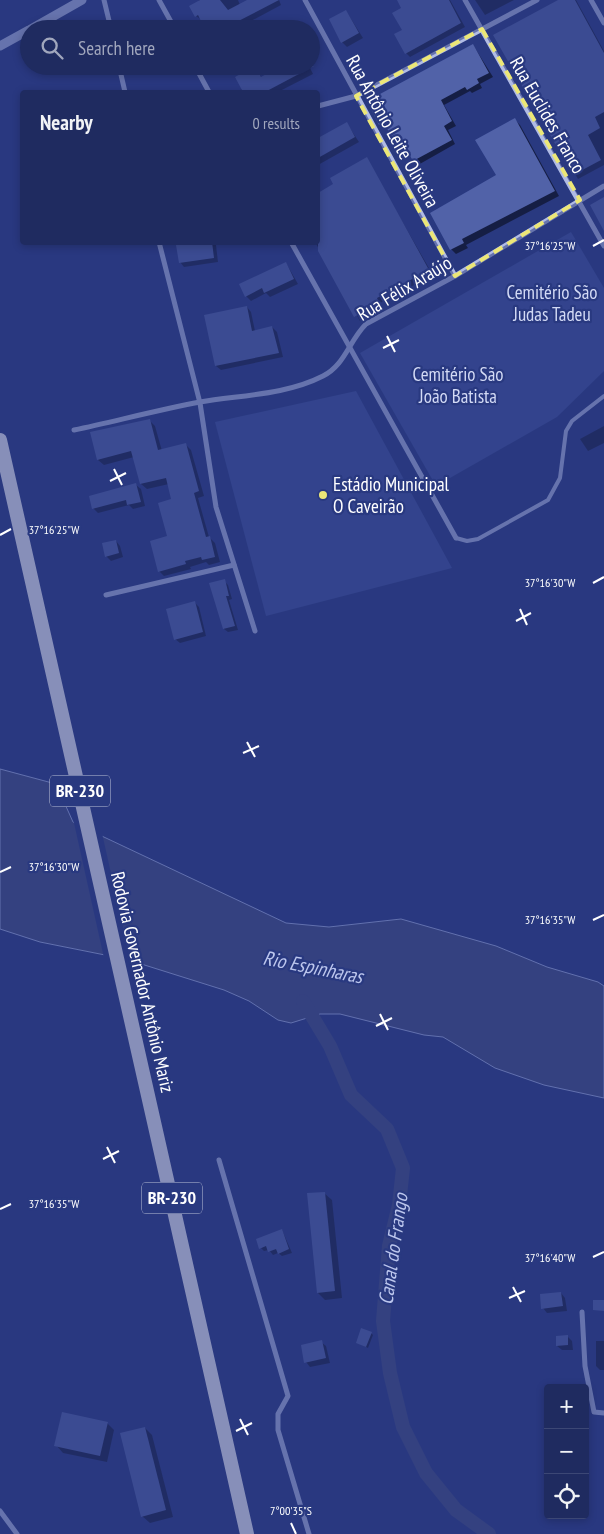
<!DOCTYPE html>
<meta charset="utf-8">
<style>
:root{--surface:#1f2b60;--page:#273366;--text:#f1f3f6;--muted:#a1a7bd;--line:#3c4775}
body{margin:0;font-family:"PT Sans Narrow",sans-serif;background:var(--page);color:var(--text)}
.controls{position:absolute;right:15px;bottom:15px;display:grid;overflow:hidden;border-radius:5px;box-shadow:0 2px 8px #0003}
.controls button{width:45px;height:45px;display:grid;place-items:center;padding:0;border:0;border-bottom:1px solid var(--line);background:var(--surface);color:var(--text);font:25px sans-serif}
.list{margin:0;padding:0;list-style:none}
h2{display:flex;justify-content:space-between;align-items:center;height:65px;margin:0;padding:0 20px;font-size:21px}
h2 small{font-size:16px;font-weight:400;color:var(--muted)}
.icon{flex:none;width:28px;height:28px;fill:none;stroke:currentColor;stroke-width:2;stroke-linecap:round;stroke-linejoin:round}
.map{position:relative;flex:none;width:604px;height:1534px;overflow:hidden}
.search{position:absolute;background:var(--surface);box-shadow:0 2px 8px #0003;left:20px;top:20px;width:300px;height:55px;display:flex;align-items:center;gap:12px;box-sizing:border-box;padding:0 18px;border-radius:28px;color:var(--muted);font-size:19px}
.panel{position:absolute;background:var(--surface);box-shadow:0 2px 8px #0003;left:20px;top:90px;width:300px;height:155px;border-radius:5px}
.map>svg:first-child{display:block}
.green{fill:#3e519d}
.water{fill:#404c80;stroke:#a5b3e6}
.pier{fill:#293980}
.shadow{fill:#0007}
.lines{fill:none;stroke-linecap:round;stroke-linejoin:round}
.canal{stroke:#404c80;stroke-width:14}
.building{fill:#5162a8}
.service{stroke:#b0bbe5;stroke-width:4}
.minor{stroke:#b0bbe5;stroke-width:5}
.tertiary{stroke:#b0bbe5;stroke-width:9}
.trunk{stroke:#f8f8fe;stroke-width:14}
.marked{fill:none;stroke:#ece777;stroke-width:4;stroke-dasharray:10 6;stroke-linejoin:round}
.ticks{fill:none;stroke:#fff;stroke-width:2}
.poi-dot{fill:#ece777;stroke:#293980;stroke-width:2}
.labels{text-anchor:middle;stroke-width:4.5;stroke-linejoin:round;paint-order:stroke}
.shield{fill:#293980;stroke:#bfc4d9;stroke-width:1}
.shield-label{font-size:18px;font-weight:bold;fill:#fff}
.street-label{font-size:19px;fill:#fff;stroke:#293980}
.park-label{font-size:19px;fill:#d3daf5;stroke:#293980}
.poi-label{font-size:19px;fill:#fff;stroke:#293980;text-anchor:start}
.water-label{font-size:20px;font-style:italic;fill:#bcc6ed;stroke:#293980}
.ticks-label{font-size:12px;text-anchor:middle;fill:#fff;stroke:#293980;stroke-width:4.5;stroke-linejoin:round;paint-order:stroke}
</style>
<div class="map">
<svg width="604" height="1534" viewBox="0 0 604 1534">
<rect width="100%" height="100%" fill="#293980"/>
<g class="green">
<path d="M 571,232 L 604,288 L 604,371 L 557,417 L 436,486 L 360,353 Z"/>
<path d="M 356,391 L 452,568 L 266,616 L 215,422 Z"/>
</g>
<g class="water">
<path d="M 0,769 L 56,784 L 73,822 L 85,828 L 115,957 L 40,942 L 0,929 Z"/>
<path d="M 89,830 L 286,923 L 329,927 L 401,919 L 496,946 L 547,967 L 598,982 L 604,986 L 604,1098 L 544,1085 L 495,1068 L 443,1037 L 424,1035 L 340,1014 L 320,1014 L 291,1023 L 278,1020 L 249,1001 L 224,990 L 119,957 Z"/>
</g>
<path class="pier" d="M 72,814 L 75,820 L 102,833 L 131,963 L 104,958 Z"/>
<g class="shadow">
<path d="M 199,0 L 238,0 L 240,5 L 249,0 L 279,0 L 281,5 L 236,29 L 207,29 L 202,20 L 196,16 Z"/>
<path d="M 398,0 L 450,0 L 465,27 L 410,57 L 406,53 L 403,8 Z"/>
<path d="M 475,0 L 514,0 L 485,15 Z"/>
<path d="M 560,0 L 576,0 L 604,51 L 604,165 L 578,179 L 495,35 Z"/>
<path d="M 346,11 L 363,38 L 347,47 L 342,42 Z"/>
<path d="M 473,45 L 493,77 L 480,84 L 482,88 L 472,93 L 470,91 L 444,105 L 456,126 L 448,130 L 455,144 L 418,165 L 409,151 L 404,154 L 400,149 L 388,127 L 385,129 L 380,125 L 368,102 Z"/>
<path d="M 309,66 L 313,74 L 278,92 L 235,92 L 243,89 L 255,68 L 262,78 Z"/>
<path d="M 515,120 L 520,125 L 559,196 L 466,245 L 468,248 L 456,254 L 451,249 L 498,175 Z"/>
<path d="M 347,124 L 359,142 L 318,165 L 318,140 Z"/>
<path d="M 366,159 L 433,275 L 380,303 L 383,308 L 360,321 L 315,242 L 318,242 L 318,195 L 335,185 Z"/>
<path d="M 200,242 L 213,242 L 216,245 L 218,262 L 184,267 L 180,262 Z"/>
<path d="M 286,263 L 298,284 L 270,297 L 266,293 L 251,301 L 246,296 Z"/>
<path d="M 247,307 L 251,312 L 255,331 L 272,327 L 277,332 L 283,357 L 221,370 L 216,366 Z"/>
<path d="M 150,421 L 155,426 L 162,451 L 186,445 L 191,450 L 204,496 L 198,498 L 209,537 L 215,543 L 220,562 L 209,565 L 206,562 L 190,567 L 191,569 L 164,576 L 159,571 L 168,537 L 173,500 L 169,484 L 147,489 L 141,484 L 134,457 L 104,465 L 98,460 Z"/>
<path d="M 604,426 L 604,443 L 588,451 L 580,439 Z"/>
<path d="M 136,485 L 141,489 L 145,506 L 133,509 L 129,505 L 98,513 L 93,508 Z"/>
<path d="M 116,541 L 120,546 L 123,557 L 111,561 L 106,556 Z"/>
<path d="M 224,581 L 228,585 L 232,599 L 229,600 L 238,630 L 228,632 L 224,629 Z"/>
<path d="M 195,603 L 199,607 L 206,636 L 180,643 L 175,639 Z"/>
<path d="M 324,1193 L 332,1200 L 342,1298 L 325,1300 L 318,1293 Z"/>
<path d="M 282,1230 L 292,1253 L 282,1256 L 278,1253 L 273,1255 L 269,1250 L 264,1251 L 261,1248 Z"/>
<path d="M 561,1293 L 565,1298 L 567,1311 L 547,1313 L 543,1308 Z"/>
<path d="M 371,1333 L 373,1335 L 368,1348 L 357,1342 Z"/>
<path d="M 567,1336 L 572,1341 L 573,1350 L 562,1350 L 557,1346 Z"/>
<path d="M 596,1341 L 604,1341 L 604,1370 L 600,1370 L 596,1366 Z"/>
<path d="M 321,1342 L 326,1346 L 330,1363 L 310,1367 L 306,1362 Z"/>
<path d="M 107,1423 L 114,1430 L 107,1462 L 63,1453 L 56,1445 Z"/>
<path d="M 145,1428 L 152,1435 L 173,1517 L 150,1523 L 142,1516 Z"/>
</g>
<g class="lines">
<path class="canal" d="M 303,1001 L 330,1046 L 351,1095 L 387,1129 L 403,1168 L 399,1205 L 389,1246 L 383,1321 L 390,1373 L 403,1427 L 426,1473 L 456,1510 L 489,1534"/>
</g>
<g class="building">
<path d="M 200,0 L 220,0 L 228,10 L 247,0 L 279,0 L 223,29 L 205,29 L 198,15 L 195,17 L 189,6 Z"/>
<path d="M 397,0 L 449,0 L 461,23 L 405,54 L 394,34 L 402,30 L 392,13 L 401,8 Z"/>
<path d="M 558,0 L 575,0 L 604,53 L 604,112 L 595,117 L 600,128 L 588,135 L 601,160 L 573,175 L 493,35 Z"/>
<path d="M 346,10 L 359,33 L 341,43 L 329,19 Z"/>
<path d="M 473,44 L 489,73 L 477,79 L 479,83 L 467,90 L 465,87 L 441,100 L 452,121 L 444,126 L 452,140 L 413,161 L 405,147 L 399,150 L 384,123 L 379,125 L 367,101 Z"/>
<path d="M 255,66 L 261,77 L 281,66 L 314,66 L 265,92 L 243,92 L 235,77 Z"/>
<path d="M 515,118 L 555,191 L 462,239 L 464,243 L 450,250 L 430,213 L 496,175 L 475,140 Z"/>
<path d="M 347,122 L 355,137 L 318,158 L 318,138 Z"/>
<path d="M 367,157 L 429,270 L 377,298 L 379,303 L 354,317 L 318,251 L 318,193 L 333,184 L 330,178 Z"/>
<path d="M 604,197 L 604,231 L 590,205 Z"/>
<path d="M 192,242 L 212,242 L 214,258 L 179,263 L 176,245 Z"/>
<path d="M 286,262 L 294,279 L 264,293 L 262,288 L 245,297 L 239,284 Z"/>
<path d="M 247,306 L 252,331 L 272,326 L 279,353 L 215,366 L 204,315 Z"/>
<path d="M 150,419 L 158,450 L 186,443 L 199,491 L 194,493 L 206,537 L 210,536 L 215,557 L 202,560 L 201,557 L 185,561 L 186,564 L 158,572 L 150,541 L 167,536 L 158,503 L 171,499 L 166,478 L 140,484 L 131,451 L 97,460 L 90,432 Z"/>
<path d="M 136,483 L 141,502 L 127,505 L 126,500 L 92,509 L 89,496 Z"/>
<path d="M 116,540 L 119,553 L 105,557 L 102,543 Z"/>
<path d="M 225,579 L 229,596 L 226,596 L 235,626 L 223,629 L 209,583 Z"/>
<path d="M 195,601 L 203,632 L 174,640 L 166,609 Z"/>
<path d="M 325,1192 L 335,1291 L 317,1293 L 307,1193 Z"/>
<path d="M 282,1229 L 289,1249 L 278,1254 L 276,1249 L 268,1252 L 266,1246 L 259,1249 L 256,1239 Z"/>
<path d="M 561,1292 L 563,1306 L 541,1309 L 540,1294 Z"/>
<path d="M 593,1300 L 604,1300 L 604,1311 L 593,1310 Z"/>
<path d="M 361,1328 L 372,1332 L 366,1347 L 356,1343 Z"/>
<path d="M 568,1335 L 568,1345 L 556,1346 L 556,1336 Z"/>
<path d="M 322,1340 L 326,1358 L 304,1363 L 301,1345 Z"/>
<path d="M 62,1412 L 108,1422 L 100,1456 L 54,1446 Z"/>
<path d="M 145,1427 L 166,1510 L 141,1517 L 120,1433 Z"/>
</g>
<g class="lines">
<path class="service" d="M 456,538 L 467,541 L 478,539 L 548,500 L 560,478 L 566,431 L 572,421 L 604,396"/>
<g class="minor">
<path d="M 104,0 L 111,29"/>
<path d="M 159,0 L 175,29"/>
<path d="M 305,0 L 455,276"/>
<path d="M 465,0 L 604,246"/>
<path d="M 591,0 L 604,23"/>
<path d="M 119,66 L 125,92"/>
<path d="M 195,66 L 209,92"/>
<path d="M 318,106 L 356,96 L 537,0"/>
<path d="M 159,242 L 200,403 L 216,507 L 255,631"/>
<path d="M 291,242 L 456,538"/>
<path d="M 74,430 C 116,421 158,410 200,402 C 241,395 286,395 323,376 C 345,365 349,341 366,324 L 455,276 L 604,186"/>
<path d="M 106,595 L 234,565"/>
<path d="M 219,1160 L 288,1396 L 278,1414 L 278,1430 L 309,1534"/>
<path d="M 582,1312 L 585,1366 L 594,1412 L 604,1413"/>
<path d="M 0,1511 L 17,1534"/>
</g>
<g class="tertiary">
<path d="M 31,29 L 82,0"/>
<path d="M 0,46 L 29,30"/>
</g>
<path class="trunk" d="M 0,440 L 247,1534"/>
</g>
<path d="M0 0H604V1534H0ZM 482,29 L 580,200 L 455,276 L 356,96 Z" fill="#293980" fill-opacity=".55" fill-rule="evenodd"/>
<path class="marked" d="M 482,29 L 580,200 L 455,276 L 356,96 Z"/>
<path class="ticks" d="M 593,246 L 604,240M 387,336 L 395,352M 383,348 L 399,340M 114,469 L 122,485M 110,481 L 126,473M 0,535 L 11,529M 593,583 L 604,577M 520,609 L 527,625M 516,621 L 531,613M 247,742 L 255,757M 243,753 L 259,746M 0,872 L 11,867M 593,920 L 604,915M 380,1014 L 388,1030M 376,1026 L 392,1018M 107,1147 L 115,1163M 103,1159 L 119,1151M 0,1209 L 11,1204M 593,1257 L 604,1252M 513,1287 L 521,1302M 509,1298 L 525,1291M 240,1419 L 248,1435M 236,1431 L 252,1423M 291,1523 L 296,1534"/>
<circle class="poi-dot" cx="323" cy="495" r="5"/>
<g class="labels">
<g class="shield">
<rect x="50" y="775.5" width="60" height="31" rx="4"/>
<rect x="142" y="1182.5" width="60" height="31" rx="4"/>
</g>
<g class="shield-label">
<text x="80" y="797">BR-230</text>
<text x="172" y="1204">BR-230</text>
</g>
<g class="street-label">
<text transform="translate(548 115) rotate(60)" y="7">Rua Euclides Franco</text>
<text transform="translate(393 131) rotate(61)" y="7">Rua Antônio Leite Oliveira</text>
<text transform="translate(404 288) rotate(-31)" y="7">Rua Félix Araújo</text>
<text transform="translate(143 982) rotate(77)" y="7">Rodovia Governador Antônio Mariz</text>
</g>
<g class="park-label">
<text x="552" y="299">Cemitério São<tspan x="552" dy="22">Judas Tadeu</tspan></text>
<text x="458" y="381">Cemitério São<tspan x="458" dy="22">João Batista</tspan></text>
</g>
<g class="poi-label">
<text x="333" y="491">Estádio Municipal<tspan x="333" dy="22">O Caveirão</tspan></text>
</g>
<g class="water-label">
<text transform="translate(313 967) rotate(11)" y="7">Rio Espinharas</text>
<text transform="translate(393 1249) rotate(-82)" y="7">Canal do Frango</text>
</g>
</g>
<g class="ticks-label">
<text x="550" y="250">37°16'25"W</text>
<text x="54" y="534">37°16'25"W</text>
<text x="550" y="587">37°16'30"W</text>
<text x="54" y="871">37°16'30"W</text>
<text x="550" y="924">37°16'35"W</text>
<text x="54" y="1208">37°16'35"W</text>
<text x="550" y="1262">37°16'40"W</text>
<text x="291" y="1515">7°00'35"S</text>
</g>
</svg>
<div class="controls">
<button>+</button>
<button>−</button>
<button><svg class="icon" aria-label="locate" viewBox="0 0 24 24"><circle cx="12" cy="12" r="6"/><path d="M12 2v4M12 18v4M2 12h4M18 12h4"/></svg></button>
</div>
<div class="search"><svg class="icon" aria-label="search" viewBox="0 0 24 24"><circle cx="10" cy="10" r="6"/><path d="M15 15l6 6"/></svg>Search here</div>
<section class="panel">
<h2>Nearby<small>0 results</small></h2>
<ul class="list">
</ul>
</section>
</div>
